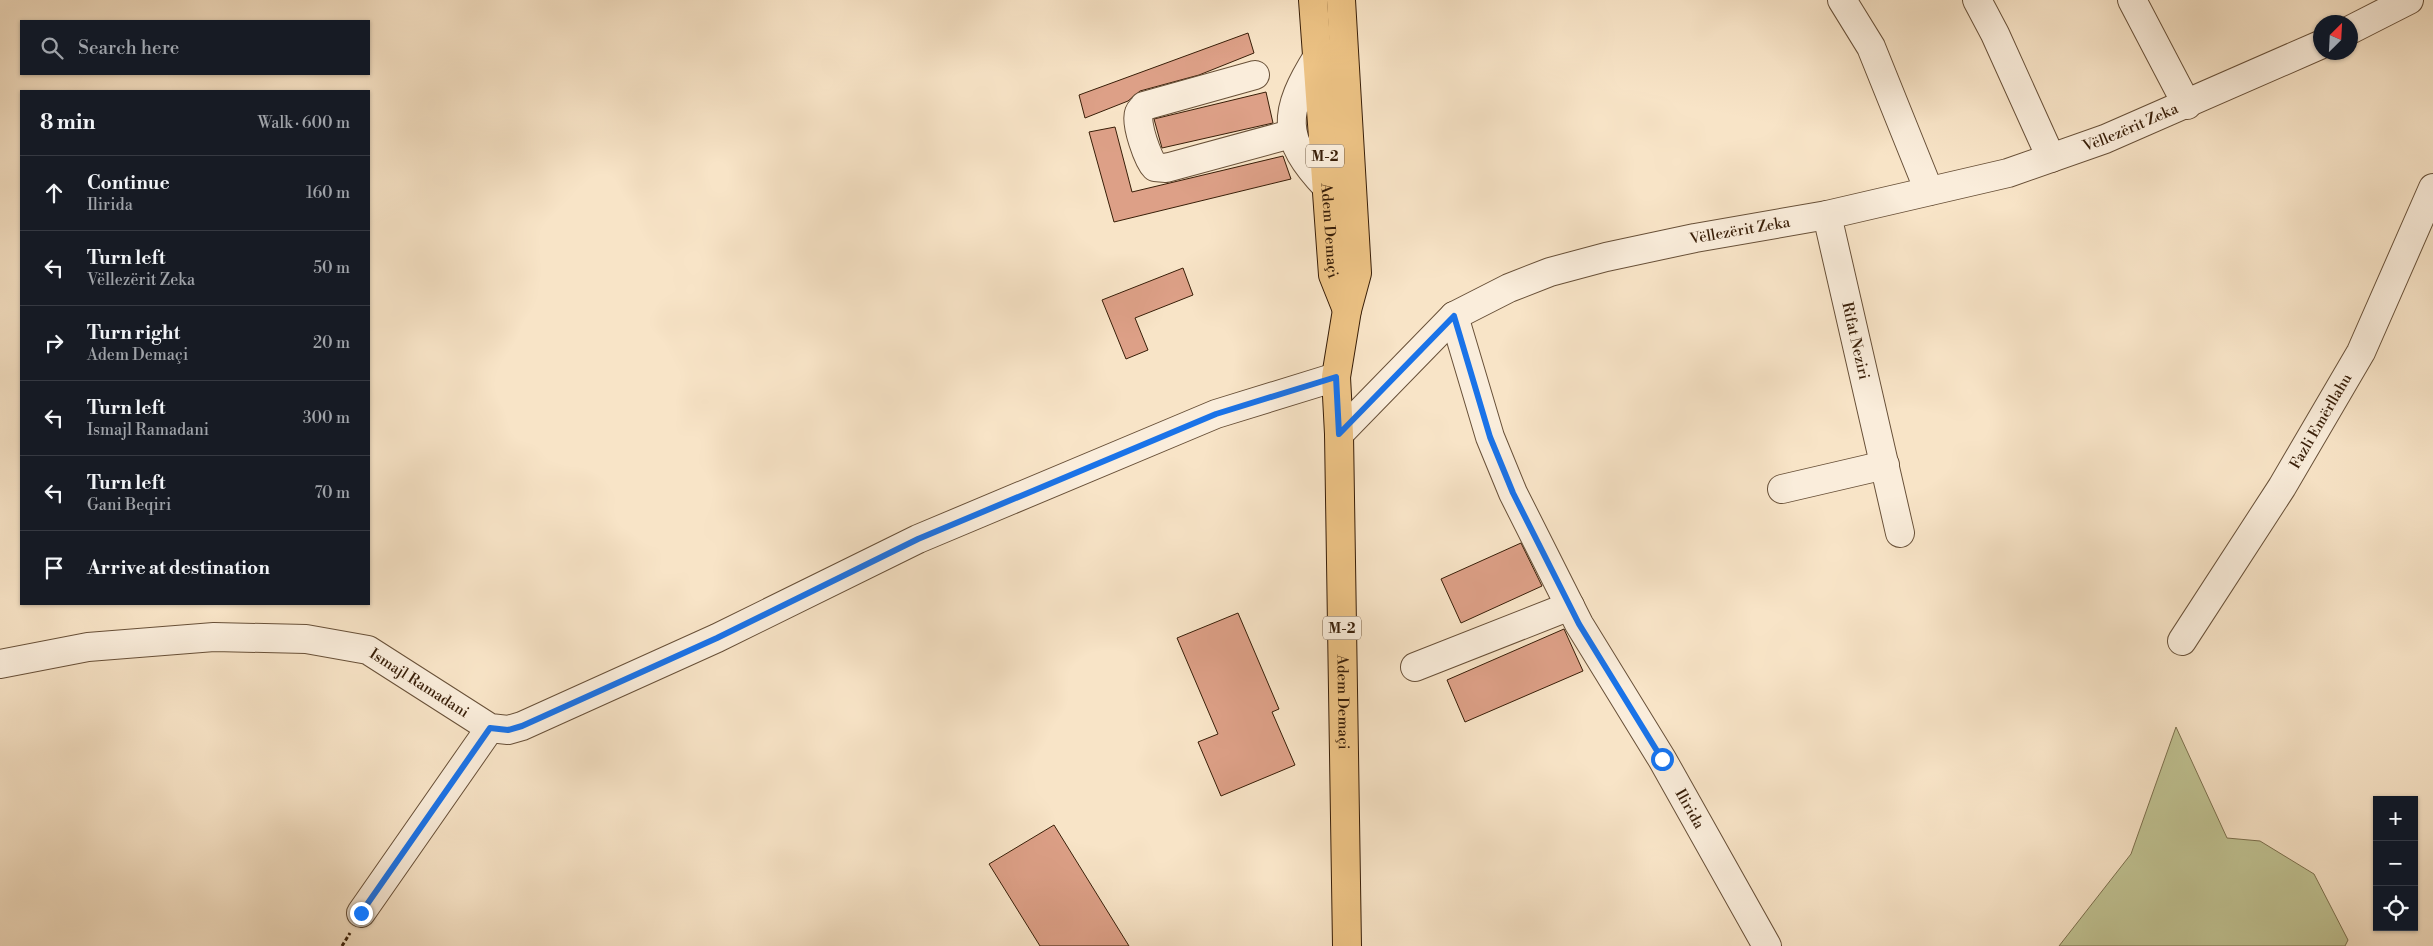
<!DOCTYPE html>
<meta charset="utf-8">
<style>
:root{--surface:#171b24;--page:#20242c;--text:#f1f3f6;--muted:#9ea1a6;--line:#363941}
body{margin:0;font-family:"Libre Bodoni",serif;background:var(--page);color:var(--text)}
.controls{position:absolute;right:15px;bottom:15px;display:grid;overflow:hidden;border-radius:0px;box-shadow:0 1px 4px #0004}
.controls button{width:45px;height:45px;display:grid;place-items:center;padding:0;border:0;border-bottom:1px solid var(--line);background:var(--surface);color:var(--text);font:25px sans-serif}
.compass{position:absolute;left:2313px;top:15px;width:45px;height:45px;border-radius:50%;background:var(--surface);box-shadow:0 1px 4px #0004;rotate:24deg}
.stop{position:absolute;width:15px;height:15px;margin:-11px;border:4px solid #1a73e8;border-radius:50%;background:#fff}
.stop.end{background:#1a73e8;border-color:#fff;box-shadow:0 1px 5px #0008}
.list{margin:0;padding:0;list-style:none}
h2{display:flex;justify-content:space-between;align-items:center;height:65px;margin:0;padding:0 20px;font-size:21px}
h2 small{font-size:16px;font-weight:400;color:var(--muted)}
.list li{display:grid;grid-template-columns:32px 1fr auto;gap:15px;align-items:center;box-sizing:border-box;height:75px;padding:0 20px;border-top:1px solid var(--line)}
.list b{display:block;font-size:19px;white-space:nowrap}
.list p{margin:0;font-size:16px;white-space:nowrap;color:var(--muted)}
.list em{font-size:16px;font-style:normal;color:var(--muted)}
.icon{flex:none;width:28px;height:28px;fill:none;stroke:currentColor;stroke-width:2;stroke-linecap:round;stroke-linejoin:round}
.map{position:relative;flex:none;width:2433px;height:946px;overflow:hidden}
.search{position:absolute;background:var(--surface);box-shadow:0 1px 4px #0004;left:20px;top:20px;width:350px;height:55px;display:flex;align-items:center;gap:12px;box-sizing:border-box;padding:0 18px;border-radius:0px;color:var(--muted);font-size:19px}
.panel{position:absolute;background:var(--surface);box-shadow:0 1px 4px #0004;left:20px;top:90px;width:350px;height:515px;border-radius:0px}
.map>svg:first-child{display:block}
.green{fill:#c0c393;stroke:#7c704e}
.building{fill:#dda087;stroke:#381e08}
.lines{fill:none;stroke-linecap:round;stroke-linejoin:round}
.minor-casing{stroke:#685038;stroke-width:30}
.major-casing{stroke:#381e08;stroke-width:30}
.path{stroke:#381e08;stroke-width:3;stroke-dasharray:4 2.5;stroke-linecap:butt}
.minor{stroke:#faeddb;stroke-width:28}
.major{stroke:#ecc284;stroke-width:28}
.route{stroke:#1a73e8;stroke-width:6}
.labels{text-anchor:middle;stroke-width:4;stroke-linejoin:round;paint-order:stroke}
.shield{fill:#faeddb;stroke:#725c47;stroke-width:1}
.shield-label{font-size:14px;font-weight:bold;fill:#381e08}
.street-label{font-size:15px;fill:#381e08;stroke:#faeddb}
</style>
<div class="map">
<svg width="2433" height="946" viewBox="0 0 2433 946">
<rect width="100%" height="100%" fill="#f8e4c7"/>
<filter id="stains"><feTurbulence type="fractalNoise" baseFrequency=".004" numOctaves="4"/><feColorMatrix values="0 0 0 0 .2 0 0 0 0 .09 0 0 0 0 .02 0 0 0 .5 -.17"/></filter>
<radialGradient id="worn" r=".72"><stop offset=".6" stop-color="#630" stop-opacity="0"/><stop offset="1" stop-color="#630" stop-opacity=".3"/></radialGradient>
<path class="green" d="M 2176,727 L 2227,838 L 2260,841 L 2314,874 L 2348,940 L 2345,946 L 2059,946 L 2131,854 Z"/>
<g class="building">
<path d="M 1248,33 L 1254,53 L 1199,75 L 1140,91 L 1128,101 L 1085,118 L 1079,95 Z"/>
<path d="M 1266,92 L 1273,123 L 1162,148 L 1154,119 Z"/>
<path d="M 1115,127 L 1132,192 L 1283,156 L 1291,179 L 1114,222 L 1089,132 Z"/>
<path d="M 1183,268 L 1193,295 L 1135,318 L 1148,350 L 1126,359 L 1102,300 Z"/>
<path d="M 1521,543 L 1542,586 L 1461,623 L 1441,579 Z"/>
<path d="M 1238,613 L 1279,709 L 1272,712 L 1295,765 L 1221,796 L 1198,742 L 1218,734 L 1177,638 Z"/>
<path d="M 1564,629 L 1583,671 L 1465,722 L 1447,680 Z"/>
<path d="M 1054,825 L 1129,946 L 1040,946 L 989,864 Z"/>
</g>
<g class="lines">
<defs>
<g id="minor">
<path d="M 1842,0 L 1871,47 L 1929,191"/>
<path d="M 1977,0 L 1995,34 L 2051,158"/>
<path d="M 2132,0 L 2187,105"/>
<path d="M 2350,30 L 2409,0"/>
<path d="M 1318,56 C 1283,112 1280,138 1327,187"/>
<path d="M 1255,75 L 1144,106 C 1143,108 1140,110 1139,113 C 1135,123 1148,160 1155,167 L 1166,168 L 1291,134"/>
<path id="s1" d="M 1827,215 L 1900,533"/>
<path id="s2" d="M 1454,316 L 1490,437 L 1513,493 L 1579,624 L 1662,759 L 1767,946"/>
<path id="s3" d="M 1339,434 L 1454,316 L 1509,288 L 1550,272 L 1606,257 L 1695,238 L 1827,215 L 2008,173 L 2105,139 L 2320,45"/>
<path d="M 1782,489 L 1885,465"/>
<path id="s4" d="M 2182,641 L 2282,487 L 2361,352 L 2433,188"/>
<path id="s5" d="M 0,664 L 88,647 L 214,637 L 306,639 L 368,650 L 490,728 L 508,730 L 522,726 L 717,638 L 918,539 L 1216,414 L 1336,377"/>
<path d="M 1415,667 L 1570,606"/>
<path d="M 361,913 L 490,728"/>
</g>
<g id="major">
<path id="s6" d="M 1313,0 L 1333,275 L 1347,310"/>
<path id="s7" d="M 1341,0 L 1357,273 L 1347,310 L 1336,377 L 1339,434 L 1347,946"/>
</g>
</defs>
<use href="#minor" class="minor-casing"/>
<use href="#major" class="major-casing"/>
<path class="path" d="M 342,946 L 350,933"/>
<use href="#minor" class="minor"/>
<use href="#major" class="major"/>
</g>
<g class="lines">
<path class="route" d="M 361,913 L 490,728 L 508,730 L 522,726 L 717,638 L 918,539 L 1216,414 L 1336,377 L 1339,434 L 1454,316 L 1490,437 L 1513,493 L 1579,624 L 1662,759"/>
</g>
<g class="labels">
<g class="shield">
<rect x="1306" y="144.5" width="38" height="23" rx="4"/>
<rect x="1323" y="616.5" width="38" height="23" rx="4"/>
</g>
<g class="shield-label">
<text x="1325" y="161">M-2</text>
<text x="1342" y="633">M-2</text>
</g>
<g class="street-label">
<text dy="5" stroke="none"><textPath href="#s3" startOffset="870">Vëllezërit Zeka</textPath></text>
<text dy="5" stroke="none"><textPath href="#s3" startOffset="465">Vëllezërit Zeka</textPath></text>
<text dy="5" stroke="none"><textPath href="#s6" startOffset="231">Adem Demaçi</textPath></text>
<text dy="5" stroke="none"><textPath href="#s1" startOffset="129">Rifat Neziri</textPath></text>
<text dy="5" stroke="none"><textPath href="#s4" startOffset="260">Fazli Emërllahu</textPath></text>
<text dy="5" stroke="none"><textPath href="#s5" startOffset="432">Ismajl Ramadani</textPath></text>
<text dy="5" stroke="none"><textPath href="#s7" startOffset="705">Adem Demaçi</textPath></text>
<text dy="5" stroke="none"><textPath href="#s2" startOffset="549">Ilirida</textPath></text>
</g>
</g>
<rect width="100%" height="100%" filter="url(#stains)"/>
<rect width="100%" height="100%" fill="url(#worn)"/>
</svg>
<div class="controls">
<button>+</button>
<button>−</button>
<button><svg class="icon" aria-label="locate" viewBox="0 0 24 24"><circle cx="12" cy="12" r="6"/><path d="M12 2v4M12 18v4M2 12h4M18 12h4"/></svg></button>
</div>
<svg class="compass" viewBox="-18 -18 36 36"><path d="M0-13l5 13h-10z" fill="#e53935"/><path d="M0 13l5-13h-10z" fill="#9ea1a6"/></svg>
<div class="stop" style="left:1662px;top:759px"></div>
<div class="stop end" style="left:361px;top:913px"></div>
<div class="search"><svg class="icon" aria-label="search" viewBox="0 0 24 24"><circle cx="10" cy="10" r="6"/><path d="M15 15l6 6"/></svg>Search here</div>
<section class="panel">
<h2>8 min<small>Walk · 600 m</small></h2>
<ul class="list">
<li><svg class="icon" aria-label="ahead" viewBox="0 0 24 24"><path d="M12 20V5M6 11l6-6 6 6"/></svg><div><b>Continue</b><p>Ilirida</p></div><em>160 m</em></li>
<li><svg class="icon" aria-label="left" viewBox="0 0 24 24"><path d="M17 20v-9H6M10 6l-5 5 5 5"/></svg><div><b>Turn left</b><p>Vëllezërit Zeka</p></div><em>50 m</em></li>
<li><svg class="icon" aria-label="right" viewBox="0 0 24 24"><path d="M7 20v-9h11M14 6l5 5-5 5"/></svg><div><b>Turn right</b><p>Adem Demaçi</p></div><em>20 m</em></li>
<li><svg class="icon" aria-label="left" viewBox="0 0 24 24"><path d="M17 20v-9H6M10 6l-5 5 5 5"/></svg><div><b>Turn left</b><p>Ismajl Ramadani</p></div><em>300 m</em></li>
<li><svg class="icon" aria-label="left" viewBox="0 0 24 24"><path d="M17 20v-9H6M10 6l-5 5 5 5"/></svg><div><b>Turn left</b><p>Gani Beqiri</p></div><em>70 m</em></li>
<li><svg class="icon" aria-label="arrive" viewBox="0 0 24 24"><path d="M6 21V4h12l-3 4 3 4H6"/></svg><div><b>Arrive at destination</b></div></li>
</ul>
</section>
</div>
